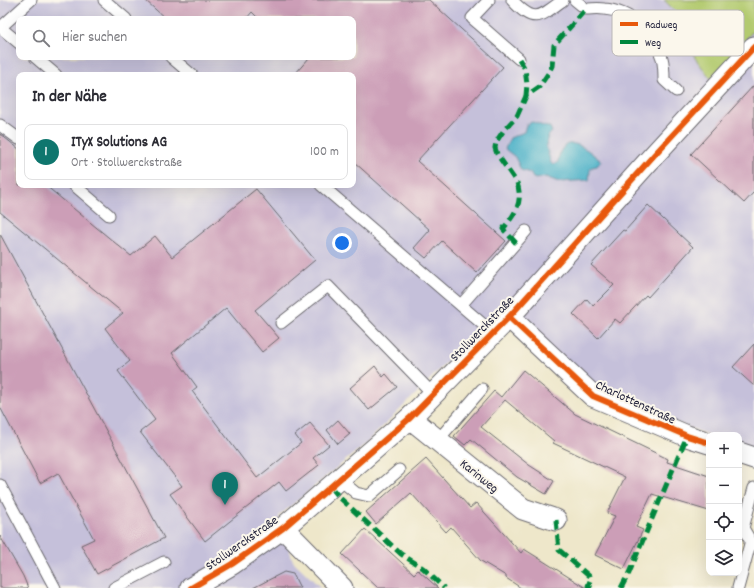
<!DOCTYPE html>
<html lang="de">
<meta charset="utf-8">
<style>
:root{--surface:#fff;--page:#f7f7f7;--text:#2b2b33;--muted:#7c7c81;--line:#e1e1e2;--accent:#0f766e}
body{margin:0;font-family:Dekko,sans-serif;background:var(--page);color:var(--text)}
.controls{position:absolute;right:12px;bottom:12px;display:grid;overflow:hidden;border-radius:8px;box-shadow:0 4px 16px #0002}
.controls button{width:36px;height:36px;display:grid;place-items:center;padding:0;border:0;border-bottom:1px solid var(--line);background:var(--surface);color:var(--text);font:20px sans-serif}
.you{position:absolute;left:342px;top:243px;width:14px;height:14px;margin:-10px;border:3px solid #fff;border-radius:50%;background:#1a73e8;box-shadow:0 0 0 6px #1a73e833}
.badge{display:grid;place-items:center;width:26px;height:26px;border-radius:50%;background:var(--accent);color:#fff;font-size:13px;font-weight:700}
.pin{position:absolute;translate:-50% -33px;filter:drop-shadow(0 1px 2px #0008)}
.pin::after{content:'';position:absolute;top:21px;width:14px;height:12px;background:inherit;clip-path:polygon(0 0,100% 0,50% 100%)}
.list{margin:0;padding:0;list-style:none}
h2{display:flex;justify-content:space-between;align-items:center;height:52px;margin:0;padding:0 16px;font-size:17px}
h2 small{font-size:13px;font-weight:400;color:var(--muted)}
.list li{display:grid;grid-template-columns:26px 1fr auto;gap:12px;align-items:center;box-sizing:border-box;height:56px;margin:0 8px 8px;padding:0 8px;border:1px solid var(--line);border-radius:8px}
.list b{display:block;font-size:15px;white-space:nowrap}
.list p{margin:0;font-size:13px;white-space:nowrap;color:var(--muted)}
.list em{font-size:13px;font-style:normal;color:var(--muted)}
.icon{flex:none;width:22px;height:22px;fill:none;stroke:currentColor;stroke-width:2;stroke-linecap:round;stroke-linejoin:round}
.map{position:relative;flex:none;width:754px;height:588px;overflow:hidden}
.search{position:absolute;background:var(--surface);box-shadow:0 4px 16px #0002;left:16px;top:16px;width:340px;height:44px;display:flex;align-items:center;gap:10px;box-sizing:border-box;padding:0 14px;border-radius:8px;color:var(--muted);font-size:15px}
.panel{position:absolute;background:var(--surface);box-shadow:0 4px 16px #0002;left:16px;top:72px;width:340px;height:116px;border-radius:8px}
.map>svg:first-child{display:block}
.industrial{fill:#c5c0da;fill-rule:evenodd}
.green{fill:#b3ca6f;stroke:#6a7655}
.water{fill:#48b0c7;stroke:#356981}
.building{fill:#cc9eb7}
.lines{fill:none;stroke-linecap:round;stroke-linejoin:round}
.lane-casing{stroke:#69676d;stroke-width:13}
.street-casing{stroke:#69676d;stroke-width:23}
.lane{stroke:#fff;stroke-width:11}
.street{stroke:#fff;stroke-width:21}
.quiet{stroke:#00873e;stroke-width:5;stroke-dasharray:10 5;stroke-linecap:butt}
.cycleway-casing{stroke:#fbf7ec;stroke-width:8}
.cycleway{stroke:#e8590c;stroke-width:6}
.labels{text-anchor:middle;stroke-width:4;stroke-linejoin:round;paint-order:stroke}
.street-label{font-size:13px;fill:#22223b;stroke:#fbf7ec}
.key{fill:#fbf7ec;stroke:#bab7b7;stroke-width:1}
.key-label{font-size:11px;fill:#22223b}
</style>
<div class="map">
<svg width="754" height="588" viewBox="0 0 754 588">
<rect width="100%" height="100%" fill="#fbf7ec"/>
<filter id="ink" filterUnits="userSpaceOnUse"><feTurbulence type="fractalNoise" baseFrequency=".025" numOctaves="2"/><feDisplacementMap in="SourceGraphic" scale="8" xChannelSelector="R" yChannelSelector="G"/><feConvolveMatrix kernelMatrix="1 2 1 2 8 2 1 2 1" color-interpolation-filters="sRGB"/></filter>
<filter id="wash" filterUnits="userSpaceOnUse"><feTurbulence type="fractalNoise" baseFrequency=".012" numOctaves="4" result="noise"/><feDisplacementMap in="SourceGraphic" scale="16" xChannelSelector="R" yChannelSelector="G"/><feGaussianBlur stdDeviation="0.9" result="paint"/><feColorMatrix in="noise" values="0 0 0 0 0 0 0 0 0 0 0 0 0 0 0 0 0 1.4 0 .05"/><feComposite in="paint" operator="in"/></filter>
<g filter="url(#wash)">
<rect width="100%" height="100%" fill="#eee7ca"/>
<path class="industrial" d="M 0,0 L 754,0 L 754,453 L 739,449 L 739,435 L 709,435 L 597,393 L 499,306 L 422,388 L 364,445 L 279,516 L 293,561 L 321,588 L 0,588 ZM 19,19 L 353,19 L 353,57 L 19,57 ZM 19,75 L 353,75 L 353,185 L 19,185 Z"/>
<path class="green" d="M 664,0 L 754,0 L 754,30 L 711,79 L 695,58 L 690,36 L 681,19 L 676,12 Z"/>
<path class="water" d="M 532,122 C 539,123 541,127 550,127 L 552,132 C 542,140 548,152 551,163 L 553,165 L 558,162 C 559,158 559,152 562,149 C 571,134 593,154 601,161 L 597,166 L 592,167 L 590,170 L 589,180 L 560,182 L 556,181 L 546,177 L 536,179 L 533,178 L 530,173 L 521,170 L 515,157 L 505,149 L 510,138 L 524,132 L 526,125 Z"/>
<g id="blocks">
<g class="building">
<path d="M 145,0 L 429,0 L 503,67 L 417,161 L 506,241 L 477,273 L 442,241 L 426,258 L 414,248 L 430,230 L 353,161 L 353,75 L 294,75 L 310,57 L 353,57 L 353,19 L 259,19 L 252,12 L 246,19 L 166,19 Z"/>
<path d="M 754,85 L 754,192 L 744,203 L 691,154 Z"/>
<path d="M 0,134 L 19,149 L 19,185 L 45,185 L 131,256 L 155,236 L 172,257 L 256,189 L 315,260 L 255,310 L 279,338 L 262,352 L 226,308 L 172,353 L 197,387 L 192,391 L 257,478 L 301,443 L 295,435 L 310,423 L 329,445 L 313,458 L 319,465 L 286,491 L 279,482 L 205,541 L 170,494 L 182,486 L 140,432 L 155,420 L 118,371 L 130,361 L 105,328 L 123,313 L 0,212 Z"/>
<path d="M 648,205 L 693,247 L 648,297 L 646,295 L 620,323 L 615,319 L 598,338 L 573,314 L 587,299 L 593,306 L 614,285 L 591,265 L 623,230 L 625,231 Z"/>
<path d="M 0,234 L 164,538 L 97,574 L 81,545 L 94,539 L 58,473 L 40,483 L 0,407 Z"/>
<path d="M 754,344 L 754,386 L 733,367 Z"/>
<path d="M 375,366 L 383,377 L 386,374 L 397,387 L 369,410 L 350,388 Z"/>
<path d="M 523,370 L 575,414 L 668,459 L 667,462 L 709,476 L 709,511 L 652,494 L 636,527 L 643,530 L 624,569 L 595,555 L 615,516 L 607,513 L 625,477 L 553,443 L 554,441 L 505,400 L 481,427 L 529,465 L 554,481 L 546,494 L 517,477 L 471,439 L 465,445 L 454,436 L 494,391 L 501,397 Z"/>
<path d="M 338,420 L 350,434 L 338,444 L 327,430 Z"/>
<path d="M 426,459 L 470,508 L 476,503 L 521,553 L 524,549 L 586,588 L 521,588 L 506,578 L 506,576 L 481,561 L 451,527 L 446,532 L 411,493 L 376,524 L 366,512 Z"/>
<path d="M 365,529 L 414,574 L 418,570 L 438,588 L 378,588 L 342,554 Z"/>
<path d="M 0,536 L 23,576 L 28,588 L 0,588 Z"/>
<path d="M 284,572 L 293,574 L 300,588 L 253,588 Z"/>
</g>
</g>
</g>
<g filter="url(#ink)">
<use href="#blocks" fill-opacity="0" stroke="#69676d" stroke-width="1"/>
<g class="lines">
<defs>
<g id="lane">
<path d="M 104,0 L 126,19"/>
<path d="M 489,0 L 472,18 L 519,59"/>
<path d="M 512,0 C 534,24 539,18 563,0"/>
<path d="M 575,0 L 586,9 C 592,9 598,8 604,9 C 632,11 654,33 662,58 C 664,65 664,73 664,80 L 676,91"/>
<path d="M 0,28 L 31,0"/>
<path d="M 1,28 L 19,43"/>
<path d="M 35,57 L 56,75"/>
<path d="M 171,57 L 192,75"/>
<path d="M 0,125 L 19,139"/>
<path d="M 74,185 L 109,215"/>
<path d="M 321,185 L 493,333"/>
<path d="M 461,305 L 526,231"/>
<path d="M 281,323 L 328,286 L 433,394"/>
<path d="M 438,440 L 482,389"/>
<path d="M 339,479 L 356,493 L 369,496 L 399,470"/>
<path d="M 0,485 L 55,588"/>
<path d="M 114,588 L 164,562"/>
<path d="M 738,588 L 750,544 L 750,540 L 743,528 L 754,488"/>
</g>
<g id="street">
<path d="M 509,317 L 593,396 L 687,436 L 709,443"/>
<path d="M 410,418 L 523,509 L 556,520"/>
<path d="M 739,453 L 754,458"/>
<path d="M 283,528 L 342,588"/>
<path d="M 191,588 L 232,564 L 283,528 L 410,418 L 509,317 L 655,154 L 754,47"/>
</g>
</defs>
<use href="#lane" class="lane-casing"/>
<use href="#street" class="street-casing"/>
<use href="#lane" class="lane"/>
<use href="#street" class="street"/>
<g class="quiet">
<path d="M 519,59 L 525,69 L 527,84 L 526,96"/>
<path d="M 516,243 L 503,229 C 514,215 524,203 517,183 L 497,154 L 495,148 L 496,142 L 504,130 L 517,116 L 526,96 L 539,87 L 549,72 L 552,66 L 554,45 L 586,9"/>
<path d="M 331,487 L 339,497 L 401,554 L 423,568 L 444,588"/>
<path d="M 556,520 L 559,550 L 589,576 L 590,581 L 588,586 L 592,588"/>
<path d="M 621,588 L 629,573 L 687,436"/>
</g>
<defs>
<g id="cycleway">
<path d="M 509,317 L 593,396 L 687,436 L 709,443"/>
<path d="M 191,588 L 232,564 L 283,528 L 410,418 L 509,317 L 655,154 L 754,47"/>
</g>
</defs>
<use href="#cycleway" class="cycleway-casing"/>
<use href="#cycleway" class="cycleway"/>
</g>
</g>
<g class="labels">
<g class="street-label">
<text transform="translate(481 328) rotate(-46)" y="5">Stollwerckstraße</text>
<text transform="translate(636 401) rotate(25)" y="5">Charlottenstraße</text>
<text transform="translate(480 475) rotate(39)" y="5">Karinweg</text>
<text transform="translate(241 542) rotate(-35)" y="5">Stollwerckstraße</text>
</g>
</g>
<rect x="612" y="10" width="132" height="46" rx="6" class="key"/>
<rect x="620" y="22" width="18" height="4" fill="#e8590c"/>
<rect x="620" y="40" width="18" height="4" fill="#00873e"/>
<g class="key-label">
<text x="645" y="28">Radweg</text>
<text x="645" y="46">Weg</text>
</g>
</svg>
<div class="controls">
<button>+</button>
<button>−</button>
<button><svg class="icon" aria-label="locate" viewBox="0 0 24 24"><circle cx="12" cy="12" r="6"/><path d="M12 2v4M12 18v4M2 12h4M18 12h4"/></svg></button>
<button><svg class="icon" aria-label="layers" viewBox="0 0 24 24"><path d="M12 4l9 5-9 5-9-5zM3 14l9 5 9-5"/></svg></button>
</div>
<div class="you"></div>
<div class="pin badge" style="left:225px;top:505px">1</div>
<div class="search"><svg class="icon" aria-label="search" viewBox="0 0 24 24"><circle cx="10" cy="10" r="6"/><path d="M15 15l6 6"/></svg>Hier suchen</div>
<section class="panel">
<h2>In der Nähe<small></small></h2>
<ul class="list">
<li><span class="badge">1</span><div><b>ITyX Solutions AG</b><p>Ort · Stollwerckstraße</p></div><em>100 m</em></li>
</ul>
</section>
</div>
